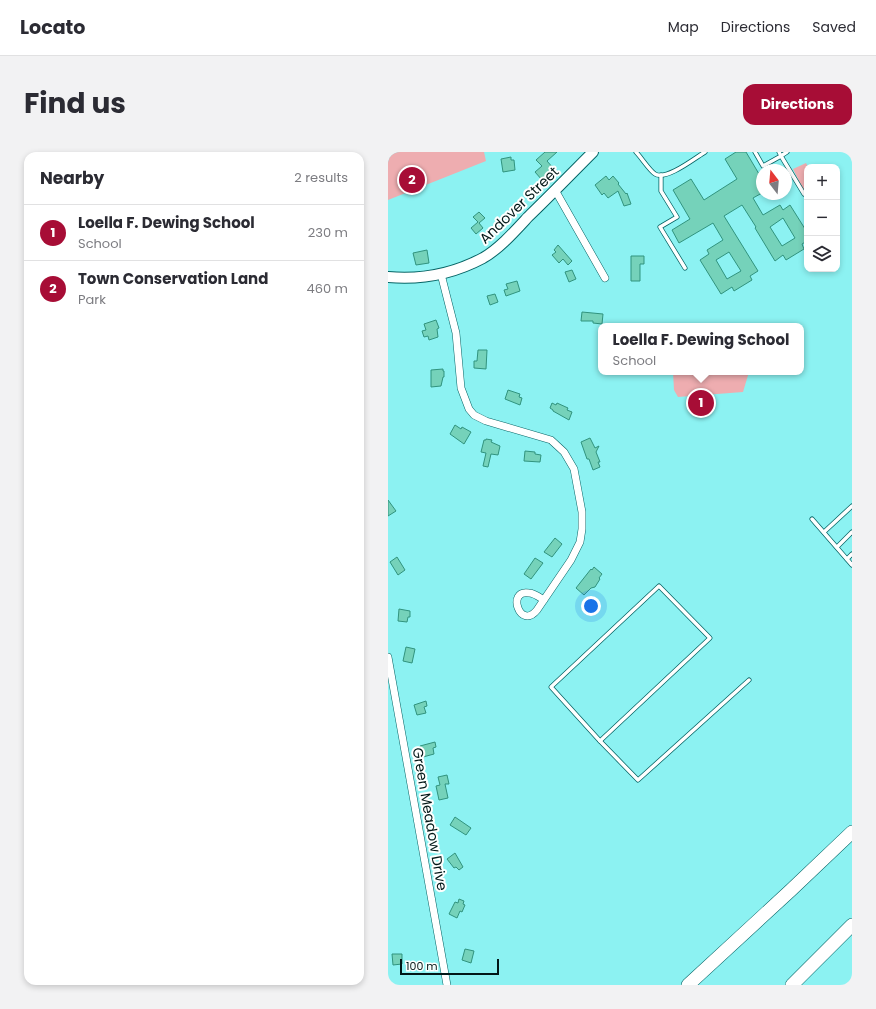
<!DOCTYPE html>
<meta charset="utf-8">
<style>
:root{--surface:#fff;--page:#f2f2f3;--text:#2b2b33;--muted:#7c7c81;--line:#e1e1e2;--accent:#a70d36}
body{margin:0;font-family:Poppins,sans-serif;background:var(--page);color:var(--text)}
.controls{position:absolute;right:12px;top:12px;display:grid;overflow:hidden;border-radius:8px;box-shadow:0 2px 6px #0003}
.controls button{width:36px;height:36px;display:grid;place-items:center;padding:0;border:0;border-bottom:1px solid var(--line);background:var(--surface);color:var(--text);font:20px sans-serif}
.compass{position:absolute;left:368px;top:12px;width:36px;height:36px;border-radius:50%;background:var(--surface);box-shadow:0 2px 6px #0003;rotate:344deg}
.scale{position:absolute;left:12px;bottom:10px;width:99px;box-sizing:border-box;padding-left:4px;border:2px solid #021717;border-top:0;font-size:11px;line-height:14px;white-space:nowrap;color:#021717;-webkit-text-stroke:3px #fefffe;paint-order:stroke}
.you{position:absolute;left:203px;top:454px;width:14px;height:14px;margin:-10px;border:3px solid #fff;border-radius:50%;background:#1a73e8;box-shadow:0 0 0 6px #1a73e833}
.badge{display:grid;place-items:center;width:26px;height:26px;border-radius:50%;background:var(--accent);color:#fff;font-size:13px;font-weight:700}
.pin{position:absolute;translate:-50% -50%;border:2px solid #fff;box-shadow:0 1px 4px #0006}
.popup{position:absolute;left:210px;top:171px;width:206px;height:52px;box-sizing:border-box;display:grid;place-content:center;border-radius:8px;background:var(--surface);filter:drop-shadow(0 1px 3px #0005);font-size:13px;white-space:nowrap;color:var(--muted)}
.popup b{font-size:15px;color:var(--text)}
.popup::after{content:'';position:absolute;left:50%;top:100%;margin-left:-8px;border:8px solid transparent;border-top-color:var(--surface)}
.list{margin:0;padding:0;list-style:none}
h2{display:flex;justify-content:space-between;align-items:center;height:52px;margin:0;padding:0 16px;font-size:17px}
h2 small{font-size:13px;font-weight:400;color:var(--muted)}
.list li{display:grid;grid-template-columns:26px 1fr auto;gap:12px;align-items:center;box-sizing:border-box;height:56px;padding:0 16px;border-top:1px solid var(--line)}
.list b{display:block;font-size:15px;white-space:nowrap}
.list p{margin:0;font-size:13px;white-space:nowrap;color:var(--muted)}
.list em{font-size:13px;font-style:normal;color:var(--muted)}
.icon{flex:none;width:22px;height:22px;fill:none;stroke:currentColor;stroke-width:2;stroke-linecap:round;stroke-linejoin:round}
.map{position:relative;flex:none;width:464px;height:833px;overflow:hidden;border-radius:12px}
header{display:flex;align-items:center;gap:24px;box-sizing:border-box;height:56px;padding:0 20px;background:var(--surface);border-bottom:1px solid var(--line)}
header strong{font-size:19px}
nav{display:flex;gap:22px;margin-inline-start:auto;font-size:14px}
.intro{display:flex;align-items:center;justify-content:space-between;box-sizing:border-box;height:96px;padding:0 24px}
h1{margin:0;font-size:28px}
.button{padding:10px 18px;border-radius:12px;background:var(--accent);color:#fff;font-size:14px;font-weight:700}
main{display:flex;gap:24px;padding:0 24px}
aside{flex:1;background:var(--surface);border-radius:12px;box-shadow:0 2px 6px #0003}
.map>svg:first-child{display:block}
.green{fill:#eeadb0}
.building{fill:#75d2ba;stroke:#31937e;fill-rule:evenodd}
.lines{fill:none;stroke-linecap:round;stroke-linejoin:round}
.service-casing{stroke:#066465;stroke-width:5}
.minor-casing{stroke:#066465;stroke-width:8}
.secondary-casing{stroke:#066465;stroke-width:12}
.motorway-casing{stroke:#066465;stroke-width:14}
.service{stroke:#fff;stroke-width:3.5}
.minor{stroke:#fff;stroke-width:7}
.secondary{stroke:#fff;stroke-width:10}
.motorway{stroke:#fff;stroke-width:13}
.labels{text-anchor:middle;stroke-width:4;stroke-linejoin:round;paint-order:stroke}
.street-label{font-size:14px;fill:#021717;stroke:#fefffe}
</style>
<header>
<strong>Locato</strong>
<nav><a>Map</a><a>Directions</a><a>Saved</a></nav>
</header>
<div class="intro"><h1>Find us</h1><a class="button">Directions</a></div>
<main>
<aside>
<h2>Nearby<small>2 results</small></h2>
<ul class="list">
<li><span class="badge">1</span><div><b>Loella F. Dewing School</b><p>School</p></div><em>230 m</em></li>
<li><span class="badge">2</span><div><b>Town Conservation Land</b><p>Park</p></div><em>460 m</em></li>
</ul>
</aside>
<div class="map">
<svg width="464" height="833" viewBox="0 0 464 833">
<rect width="100%" height="100%" fill="#8cf2f2"/>
<g class="green">
<path d="M 0,0 L 96,0 L 98,9 L 0,48 Z"/>
<path d="M 418,11 L 420,15 L 419,43 L 418,44 L 405,17 Z"/>
<path d="M 285,220 L 361,220 L 355,240 L 290,245 L 286,238 Z"/>
</g>
<g class="building">
<path d="M 157,0 L 169,0 L 159,9 L 166,17 L 154,28 L 147,20 L 154,14 L 148,8 Z"/>
<path d="M 348,0 L 358,0 L 374,27 L 374,41 L 365,46 L 375,63 L 392,53 L 395,58 L 402,53 L 419,80 L 419,89 L 414,92 L 416,97 L 398,108 L 395,103 L 387,109 L 367,76 L 368,75 L 354,53 L 336,64 L 370,119 L 362,124 L 364,128 L 346,139 L 344,135 L 333,142 L 312,108 L 321,102 L 319,98 L 335,88 L 325,71 L 291,91 L 284,78 L 302,67 L 285,38 L 303,27 L 316,48 L 349,27 L 337,7 ZM 395,66 L 407,86 L 394,94 L 382,75 ZM 341,100 L 353,119 L 339,127 L 328,108 Z"/>
<path d="M 123,5 L 123,8 L 126,8 L 127,18 L 115,20 L 113,7 Z"/>
<path d="M 218,24 L 221,28 L 225,24 L 231,31 L 230,32 L 238,42 L 239,41 L 243,52 L 236,54 L 230,39 L 220,46 L 216,41 L 214,43 L 207,33 Z"/>
<path d="M 91,60 L 97,66 L 91,71 L 95,76 L 88,82 L 83,76 L 90,70 L 85,65 Z"/>
<path d="M 170,93 L 184,109 L 180,113 L 175,107 L 171,111 L 164,103 L 168,100 L 166,98 Z"/>
<path d="M 39,98 L 41,111 L 28,113 L 25,101 Z"/>
<path d="M 243,104 L 256,104 L 256,112 L 252,112 L 252,129 L 243,129 Z"/>
<path d="M 184,118 L 188,127 L 181,130 L 177,120 Z"/>
<path d="M 129,129 L 132,139 L 118,144 L 116,138 L 120,137 L 118,132 Z"/>
<path d="M 107,142 L 110,150 L 102,153 L 99,144 Z"/>
<path d="M 194,160 L 215,162 L 214,172 L 205,171 L 205,169 L 193,169 Z"/>
<path d="M 48,168 L 51,176 L 49,177 L 50,185 L 41,188 L 40,184 L 36,185 L 34,179 L 38,178 L 36,172 Z"/>
<path d="M 90,198 L 99,198 L 98,217 L 86,216 L 86,209 L 89,209 Z"/>
<path d="M 55,217 L 55,219 L 56,219 L 56,225 L 55,225 L 53,234 L 43,235 L 43,218 Z"/>
<path d="M 120,238 L 132,242 L 131,245 L 134,246 L 132,253 L 117,247 Z"/>
<path d="M 164,251 L 168,253 L 169,251 L 180,256 L 179,258 L 184,260 L 181,268 L 165,259 L 165,258 L 162,256 Z"/>
<path d="M 67,273 L 73,277 L 74,275 L 83,280 L 76,292 L 62,282 Z"/>
<path d="M 202,286 L 207,296 L 211,294 L 208,300 L 212,310 L 210,310 L 212,315 L 205,318 L 201,307 L 199,307 L 193,290 Z"/>
<path d="M 98,287 L 104,288 L 103,290 L 112,294 L 110,303 L 103,302 L 100,315 L 95,314 L 98,301 L 93,300 L 96,288 L 98,288 Z"/>
<path d="M 137,299 L 147,300 L 147,302 L 153,303 L 152,310 L 136,309 Z"/>
<path d="M 0,348 L 8,359 L 0,364 Z"/>
<path d="M 167,386 L 174,392 L 164,405 L 156,400 Z"/>
<path d="M 9,405 L 17,418 L 10,423 L 2,410 Z"/>
<path d="M 147,406 L 155,411 L 143,427 L 136,422 Z"/>
<path d="M 206,415 L 214,422 L 211,426 L 212,427 L 207,435 L 203,436 L 196,443 L 188,436 L 203,417 L 204,418 Z"/>
<path d="M 11,457 L 22,459 L 22,465 L 20,465 L 19,470 L 10,469 Z"/>
<path d="M 18,495 L 27,497 L 24,511 L 15,509 Z"/>
<path d="M 38,549 L 39,554 L 36,555 L 38,561 L 29,563 L 26,553 Z"/>
<path d="M 47,590 L 48,595 L 45,596 L 46,602 L 35,605 L 32,594 Z"/>
<path d="M 59,623 L 61,632 L 57,632 L 60,646 L 51,648 L 48,634 L 52,633 L 50,625 Z"/>
<path d="M 67,665 L 83,676 L 78,683 L 62,673 Z"/>
<path d="M 67,701 L 75,715 L 71,718 L 68,715 L 66,716 L 59,707 Z"/>
<path d="M 71,747 L 76,749 L 75,752 L 77,753 L 74,760 L 72,759 L 69,766 L 61,762 L 67,750 L 70,751 Z"/>
<path d="M 77,797 L 86,799 L 83,811 L 74,808 Z"/>
<path d="M 4,802 L 14,802 L 14,812 L 5,813 Z"/>
</g>
<g class="lines">
<defs>
<g id="service">
<path d="M 248,0 C 253,5 261,18 267,22 C 278,29 307,6 317,0"/>
<path d="M 367,0 L 375,14 L 393,4 L 391,0"/>
<path d="M 399,0 L 393,4 L 416,42"/>
<path d="M 273,23 L 273,39 L 289,65 L 272,75 L 297,116"/>
<path d="M 424,367 L 464,413"/>
<path d="M 436,380 L 464,354"/>
<path d="M 449,395 L 464,380"/>
<path d="M 459,407 L 464,402"/>
<path d="M 271,434 L 322,486 L 212,589 L 163,535 Z"/>
<path d="M 212,589 L 250,628 L 361,528"/>
</g>
<g id="minor">
<path d="M 167,38 L 217,126"/>
<path d="M 53,122 L 68,181 L 73,236 L 81,257 L 86,263 L 98,269 L 163,288 L 176,300 L 186,317 L 194,360 L 194,377 L 192,390 L 183,408 L 149,458 C 132,479 118,437 141,441 C 146,441 151,445 156,448"/>
<path d="M 0,505 L 59,833"/>
</g>
<path id="secondary" d="M 0,125 C 33,128 65,122 95,106 C 111,97 127,79 140,65 C 162,44 183,22 205,0"/>
<g id="motorway">
<path d="M 300,833 L 403,738 L 464,680"/>
<path d="M 404,833 L 464,773"/>
</g>
</defs>
<use href="#service" class="service-casing"/>
<use href="#minor" class="minor-casing"/>
<use href="#secondary" class="secondary-casing"/>
<use href="#motorway" class="motorway-casing"/>
<use href="#service" class="service"/>
<use href="#minor" class="minor"/>
<use href="#secondary" class="secondary"/>
<use href="#motorway" class="motorway"/>
</g>
<g class="labels">
<g class="street-label">
<text transform="translate(131 53) rotate(-44)" y="5">Andover Street</text>
<text transform="translate(42 667) rotate(80)" y="5">Green Meadow Drive</text>
</g>
</g>
</svg>
<div class="controls">
<button>+</button>
<button>−</button>
<button><svg class="icon" aria-label="layers" viewBox="0 0 24 24"><path d="M12 4l9 5-9 5-9-5zM3 14l9 5 9-5"/></svg></button>
</div>
<svg class="compass" viewBox="-18 -18 36 36"><path d="M0-13l5 13h-10z" fill="#e53935"/><path d="M0 13l5-13h-10z" fill="#7c7c81"/></svg>
<div class="scale">100 m</div>
<div class="you"></div>
<div class="pin badge" style="left:313px;top:251px">1</div>
<div class="popup"><b>Loella F. Dewing School</b>School</div>
<div class="pin badge" style="left:24px;top:28px">2</div>
</div>
</main>
